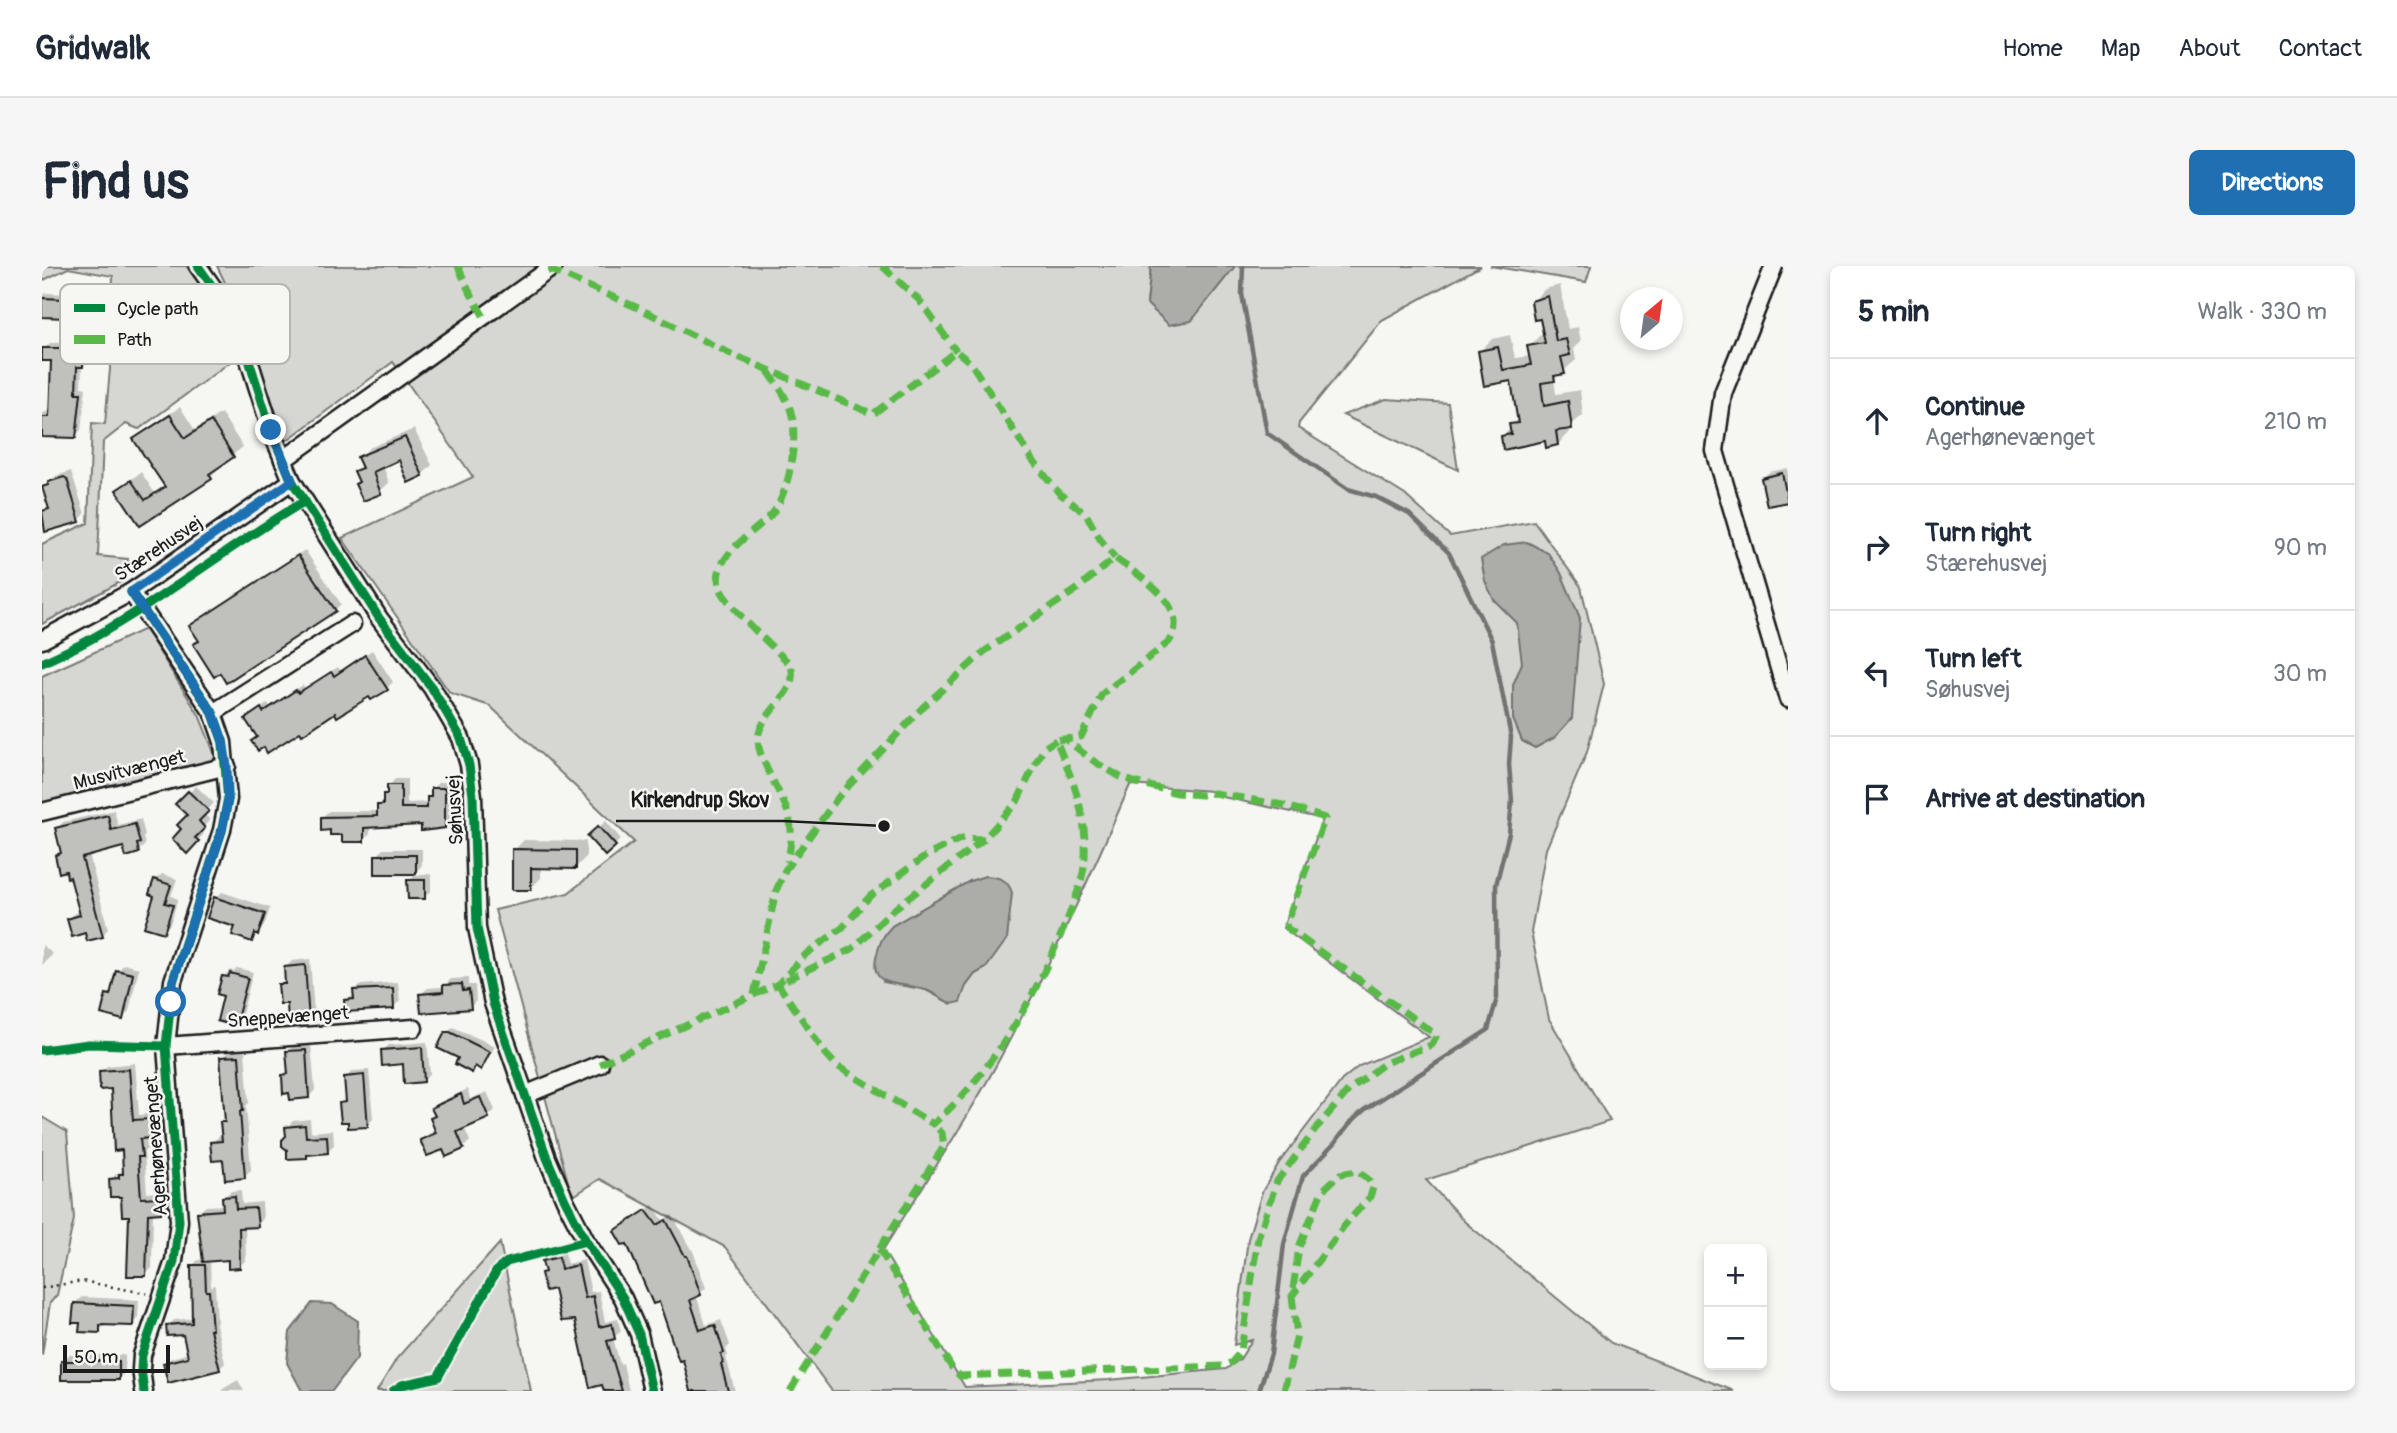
<!DOCTYPE html>
<meta charset="utf-8">
<style>
:root{--surface:#fff;--page:#f6f6f7;--text:#1f2937;--muted:#747a83;--line:#e0e1e3;--accent:#1f6fb2}
body{margin:0;font-family:Pangolin,sans-serif;background:var(--page);color:var(--text)}
.controls{position:absolute;right:21px;bottom:21px;display:grid;overflow:hidden;border-radius:10px;box-shadow:0 4px 10px #0003}
.controls button{width:63px;height:63px;display:grid;place-items:center;padding:0;border:0;border-bottom:2px solid var(--line);background:var(--surface);color:var(--text);font:35px sans-serif}
.compass{position:absolute;left:1578px;top:21px;width:63px;height:63px;border-radius:50%;background:var(--surface);box-shadow:0 4px 10px #0003;rotate:29deg}
.scale{position:absolute;left:21px;bottom:18px;width:107px;box-sizing:border-box;padding-left:7px;border:4px solid #1c1c1c;border-top:0;font-size:19px;line-height:24px;white-space:nowrap;color:#1c1c1c;-webkit-text-stroke:5px #f6f6f2;paint-order:stroke}
.stop{position:absolute;width:21px;height:21px;margin:-16px;border:5px solid #1f6fb2;border-radius:50%;background:#fff}
.stop.end{background:#1f6fb2;border-color:#fff;box-shadow:0 2px 7px #0008}
.list{margin:0;padding:0;list-style:none}
h2{display:flex;justify-content:space-between;align-items:center;height:91px;margin:0;padding:0 28px;font-size:30px}
h2 small{font-size:23px;font-weight:400;color:var(--muted)}
.list li{display:grid;grid-template-columns:46px 1fr auto;gap:21px;align-items:center;box-sizing:border-box;height:126px;padding:0 28px;border-top:2px solid var(--line)}
.list b{display:block;font-size:26px;white-space:nowrap}
.list p{margin:0;font-size:23px;white-space:nowrap;color:var(--muted)}
.list em{font-size:23px;font-style:normal;color:var(--muted)}
.icon{flex:none;width:38px;height:38px;fill:none;stroke:currentColor;stroke-width:2;stroke-linecap:round;stroke-linejoin:round}
.map{position:relative;flex:none;width:1746px;height:1125px;overflow:hidden;border-radius:10px}
header{display:flex;align-items:center;gap:42px;box-sizing:border-box;height:98px;padding:0 35px;background:var(--surface);border-bottom:2px solid var(--line)}
header strong{font-size:33px}
nav{display:flex;gap:38px;margin-inline-start:auto;font-size:24px}
.intro{display:flex;align-items:center;justify-content:space-between;box-sizing:border-box;height:168px;padding:0 42px}
h1{margin:0;font-size:49px}
.button{padding:18px 32px;border-radius:10px;background:var(--accent);color:#fff;font-size:24px;font-weight:700}
main{display:flex;gap:42px;padding:0 42px}
aside{flex:1;background:var(--surface);border-radius:10px;box-shadow:0 4px 10px #0003}
.map>svg:first-child{display:block}
.green{fill:#d6d6d2;stroke:#797977;stroke-width:2;fill-rule:evenodd}
.water{fill:#acaca9;stroke:#727271;stroke-width:2}
.shadow{fill:#0003}
.lines{fill:none;stroke-linecap:round;stroke-linejoin:round}
.stream{stroke:#727271;stroke-width:4.5}
.building{fill:#c0c0bd;stroke:#1c1c1c;stroke-width:2}
.minor-casing{stroke:#1c1c1c;stroke-width:21}
.path{stroke:#1c1c1c;stroke-width:2.5;stroke-dasharray:2 5;stroke-linecap:butt}
.minor{stroke:#f6f6f2;stroke-width:16}
.quiet{stroke:#58b947;stroke-width:7;stroke-dasharray:14 7;stroke-linecap:butt}
.cycleway-casing{stroke:#f6f6f2;stroke-width:13}
.cycleway{stroke:#00873e;stroke-width:9}
.route{stroke:#1f6fb2;stroke-width:9}
.labels{text-anchor:middle;stroke-width:5;stroke-linejoin:round;paint-order:stroke}
.street-label{font-size:19px;fill:#1c1c1c;stroke:#f6f6f2}
.key{fill:#f6f6f2;stroke:#b5b5b2;stroke-width:2}
.key-label{font-size:19px;fill:#1c1c1c}
.leader{fill:none;stroke:#1c1c1c;stroke-width:2.5}
.callout-dot{fill:#1c1c1c;stroke:#f6f6f2;stroke-width:2.5}
.callout-label{font-size:21px;text-anchor:middle;font-weight:bold;fill:#1c1c1c;stroke:#f6f6f2;stroke-width:5;stroke-linejoin:round;paint-order:stroke}
</style>
<header>
<strong>Gridwalk</strong>
<nav><a>Home</a><a>Map</a><a>About</a><a>Contact</a></nav>
</header>
<div class="intro"><h1>Find us</h1><a class="button">Directions</a></div>
<main>
<div class="map">
<svg width="1746" height="1125" viewBox="0 0 1746 1125">
<rect width="100%" height="100%" fill="#f6f6f2"/>
<filter id="ink" filterUnits="userSpaceOnUse"><feTurbulence type="fractalNoise" baseFrequency=".0143" numOctaves="2"/><feDisplacementMap in="SourceGraphic" scale="14" xChannelSelector="R" yChannelSelector="G"/><feConvolveMatrix kernelMatrix="1 2 1 2 8 2 1 2 1" color-interpolation-filters="sRGB"/></filter>
<g filter="url(#ink)">
<g class="green">
<path d="M 0,0 L 144,0 L 176,41 L 195,91 L 97,163 L 84,158 L 61,176 L 56,290 L 86,293 L 82,314 L 0,358 L 0,278 L 46,257 L 50,157 L 63,158 L 68,103 L 71,10 L 26,2 L 0,15 Z"/>
<path d="M 175,0 L 1109,0 L 1105,38 L 1150,54 L 1193,0 L 1439,0 L 1340,54 L 1257,157 L 1256,162 L 1363,229 L 1408,270 L 1492,255 L 1539,321 L 1562,418 L 1545,486 L 1504,583 L 1489,666 L 1507,753 L 1568,855 L 1384,914 L 1423,956 L 1569,1077 L 1692,1125 L 790,1125 L 683,981 L 558,913 L 530,931 L 453,644 L 526,627 L 592,576 L 448,440 L 408,427 L 300,272 L 431,211 L 351,96 L 244,175 L 203,58 ZM 1088,519 L 1169,525 L 1172,529 L 1281,553 L 1241,662 L 1387,771 L 1317,800 L 1300,814 L 1237,897 L 1220,926 L 1206,973 L 1192,1079 L 1210,1074 L 1198,1093 L 1184,1103 L 1067,1114 L 923,1121 L 841,984 C 883,916 928,850 965,779 C 1010,695 1050,607 1088,519 ZM 928,615 L 944,702 L 933,708 L 924,720 L 904,735 L 884,724 L 841,716 L 850,660 Z"/>
<path d="M 1448,0 L 1549,0 L 1544,16 Z"/>
<path d="M 1344,133 L 1406,137 L 1416,204 L 1301,149 Z"/>
<path d="M 103,363 L 157,449 L 175,494 L 0,543 L 0,410 Z"/>
<path d="M 0,851 L 25,866 L 32,953 L 15,1029 L 8,1037 L 0,1089 Z"/>
<path d="M 458,977 L 489,1125 L 335,1125 L 355,1092 Z"/>
</g>
<g class="water">
<path d="M 1109,0 L 1193,0 L 1149,55 L 1127,59 L 1105,38 Z"/>
<path d="M 1485,276 L 1506,287 L 1519,307 L 1538,352 L 1530,452 L 1512,472 L 1493,482 L 1480,475 L 1471,453 L 1471,419 L 1480,397 L 1475,357 L 1452,334 L 1443,315 L 1439,293 L 1462,279 Z"/>
<path d="M 943,610 C 957,611 966,613 970,627 L 965,673 L 944,702 L 933,708 L 924,720 L 918,736 L 910,738 C 900,733 891,726 881,723 C 858,716 825,723 835,688 C 838,676 841,669 850,660 L 928,615 Z"/>
<path d="M 270,1037 L 290,1038 L 316,1055 L 315,1092 L 290,1125 L 260,1125 L 245,1097 L 248,1066 Z"/>
</g>
<g class="shadow">
<path d="M 1518,19 L 1526,63 L 1536,61 L 1539,75 L 1532,83 L 1534,94 L 1512,113 L 1514,128 L 1538,124 L 1541,149 L 1527,161 L 1528,166 L 1516,178 L 1504,173 L 1461,171 L 1477,151 L 1470,112 L 1438,85 L 1450,73 L 1468,69 L 1473,92 L 1489,90 L 1487,81 L 1499,68 L 1503,68 L 1500,51 L 1491,35 L 1503,23 Z"/>
<path d="M 4,27 L 29,28 L 28,43 L 22,50 L 0,49 L 0,31 Z"/>
<path d="M 39,43 L 52,43 L 52,60 L 48,63 L 47,93 L 40,100 L 39,121 L 44,122 L 39,164 L 33,170 L 0,169 L 0,147 L 9,145 L 11,93 L 2,83 L 8,77 L 32,76 L 33,49 Z"/>
<path d="M 138,141 L 153,164 L 179,147 L 201,181 L 177,199 L 178,202 L 169,211 L 98,257 L 76,224 L 99,206 L 112,226 L 124,219 L 94,173 L 103,164 Z"/>
<path d="M 372,163 L 390,199 L 380,209 L 367,215 L 357,192 L 341,199 L 347,217 L 337,226 L 314,205 L 321,199 L 318,192 L 327,182 Z"/>
<path d="M 1746,202 L 1746,233 L 1745,234 L 1721,212 L 1727,206 Z"/>
<path d="M 29,205 L 43,248 L 37,254 L 4,264 L 0,246 L 8,240 L 2,221 L 14,210 Z"/>
<path d="M 263,284 L 299,338 L 293,344 L 153,379 L 158,374 L 149,360 L 156,354 Z"/>
<path d="M 330,384 L 351,416 L 345,422 L 327,428 L 258,463 L 216,470 L 205,453 L 226,437 L 228,441 L 261,419 L 263,422 L 296,401 L 299,405 Z"/>
<path d="M 353,513 L 365,513 L 365,537 L 387,536 L 391,522 L 397,516 L 409,516 L 409,554 L 403,560 L 381,557 L 328,560 L 328,568 L 321,574 L 289,563 L 280,551 L 287,545 L 337,545 L 337,539 L 347,525 L 347,520 Z"/>
<path d="M 154,520 L 172,537 L 162,548 L 168,554 L 158,564 L 162,568 L 145,585 L 142,563 L 147,549 L 136,538 Z"/>
<path d="M 72,544 L 76,559 L 99,553 L 103,569 L 101,571 L 103,579 L 96,585 L 82,579 L 47,588 L 66,663 L 60,670 L 44,665 L 27,653 L 33,647 L 38,646 L 29,609 L 15,589 L 20,584 L 15,563 L 21,556 Z"/>
<path d="M 564,555 L 579,573 L 563,588 L 547,570 Z"/>
<path d="M 482,574 L 544,575 L 544,591 L 534,601 L 499,601 L 499,612 L 489,622 L 472,584 Z"/>
<path d="M 341,583 L 380,583 L 380,599 L 374,606 L 335,590 Z"/>
<path d="M 120,608 L 135,613 L 129,630 L 136,633 L 128,658 L 121,665 L 113,614 Z"/>
<path d="M 389,608 L 389,625 L 382,631 L 367,615 L 374,609 Z"/>
<path d="M 180,626 L 228,642 L 222,660 L 210,674 L 195,660 L 174,632 Z"/>
<path d="M 0,679 L 11,688 L 0,699 Z"/>
<path d="M 268,693 L 272,747 L 266,753 L 238,719 L 245,713 L 244,701 L 250,695 Z"/>
<path d="M 82,698 L 97,702 L 87,745 L 81,752 L 66,729 L 71,723 L 76,705 Z"/>
<path d="M 195,702 L 211,706 L 199,752 L 192,758 L 184,728 L 182,711 L 188,704 L 192,705 Z"/>
<path d="M 426,712 L 426,719 L 433,719 L 434,735 L 428,741 L 379,728 L 386,722 L 401,721 L 409,713 Z"/>
<path d="M 356,716 L 358,735 L 351,741 L 304,735 L 313,728 L 313,725 L 319,719 Z"/>
<path d="M 411,761 L 453,780 L 445,795 L 439,801 L 435,799 L 429,804 L 418,791 L 405,767 Z"/>
<path d="M 385,776 L 388,808 L 382,814 L 362,796 L 340,785 L 347,779 Z"/>
<path d="M 269,778 L 273,824 L 267,831 L 241,809 L 247,803 L 246,786 L 252,779 Z"/>
<path d="M 203,785 L 207,837 L 204,840 L 209,904 L 202,911 L 170,877 L 177,870 L 181,870 L 180,857 L 184,853 L 180,792 L 186,786 Z"/>
<path d="M 93,797 L 97,849 L 114,847 L 115,864 L 108,870 L 104,870 L 105,883 L 102,886 L 105,927 L 124,925 L 125,939 L 119,946 L 111,946 L 110,1002 L 104,1008 L 88,948 L 81,929 L 69,914 L 75,907 L 83,905 L 81,883 L 71,821 L 59,806 L 65,800 Z"/>
<path d="M 327,804 L 331,853 L 325,859 L 299,837 L 306,831 L 304,812 L 310,805 Z"/>
<path d="M 426,823 L 428,833 L 445,826 L 453,844 L 446,851 L 422,861 L 428,875 L 421,882 L 402,881 L 380,874 L 386,868 L 395,864 L 390,853 L 394,849 L 392,842 L 398,836 Z"/>
<path d="M 268,853 L 269,866 L 291,864 L 292,879 L 285,885 L 268,887 L 264,890 L 246,871 L 245,861 L 251,855 Z"/>
<path d="M 199,924 L 200,938 L 220,936 L 221,953 L 215,959 L 203,960 L 204,994 L 197,1000 L 187,992 L 168,993 L 169,1020 L 173,1019 L 175,1056 L 174,1058 L 183,1097 L 177,1103 L 123,1098 L 129,1092 L 147,1087 L 142,1067 L 126,1060 L 132,1054 L 152,1052 L 150,1000 L 156,994 L 163,994 L 157,946 L 164,940 L 183,939 L 182,931 L 189,925 Z"/>
<path d="M 611,939 L 621,954 L 630,949 L 651,985 L 664,1022 L 654,1029 L 664,1059 L 679,1054 L 688,1079 L 684,1083 L 686,1090 L 684,1091 L 693,1125 L 651,1125 L 642,1092 L 618,1033 L 587,976 L 574,965 Z"/>
<path d="M 523,986 L 525,998 L 542,994 L 549,1026 L 557,1025 L 563,1056 L 576,1053 L 579,1065 L 571,1072 L 578,1098 L 581,1097 L 587,1125 L 564,1125 L 535,1051 L 501,1008 L 504,1004 L 502,996 L 509,989 Z"/>
<path d="M 40,1031 L 97,1034 L 96,1052 L 90,1058 L 63,1059 L 57,1065 L 40,1055 L 33,1037 Z"/>
<path d="M 27,1089 L 83,1089 L 83,1106 L 77,1112 L 20,1095 Z"/>
<path d="M 196,1114 L 202,1125 L 179,1125 L 181,1123 Z"/>
</g>
<g class="lines">
<path class="stream" d="M 1201,0 L 1200,28 L 1225,167 L 1306,223 L 1334,231 L 1367,248 L 1407,287 L 1450,375 L 1469,471 L 1467,498 L 1470,535 L 1467,567 L 1454,619 L 1455,732 L 1446,764 L 1322,844 L 1307,858 L 1293,877 L 1261,910 L 1242,978 L 1229,1088 L 1217,1125"/>
</g>
<g class="building">
<path d="M 1506,30 L 1514,75 L 1524,73 L 1528,89 L 1519,91 L 1523,108 L 1512,110 L 1513,115 L 1499,117 L 1502,140 L 1526,135 L 1530,163 L 1514,165 L 1516,179 L 1504,182 L 1503,175 L 1461,184 L 1459,170 L 1469,168 L 1467,158 L 1476,157 L 1469,115 L 1442,120 L 1436,85 L 1456,81 L 1461,104 L 1489,99 L 1485,80 L 1503,77 L 1498,53 L 1492,54 L 1489,35 Z"/>
<path d="M 0,32 L 23,33 L 23,52 L 0,51 Z"/>
<path d="M 31,48 L 47,48 L 46,68 L 43,68 L 41,101 L 35,101 L 34,127 L 39,127 L 34,172 L 0,171 L 0,151 L 7,151 L 9,95 L 0,95 L 0,82 L 31,82 Z"/>
<path d="M 128,149 L 143,172 L 169,155 L 192,191 L 167,208 L 170,213 L 98,260 L 74,224 L 89,214 L 103,234 L 123,221 L 91,173 Z"/>
<path d="M 363,171 L 381,210 L 366,217 L 357,194 L 331,206 L 339,228 L 321,235 L 313,218 L 317,216 L 312,205 L 320,202 L 315,191 Z"/>
<path d="M 1740,207 L 1746,236 L 1725,240 L 1719,212 Z"/>
<path d="M 22,211 L 25,213 L 38,256 L 3,266 L 0,245 L 7,243 L 0,221 L 6,219 L 6,216 Z"/>
<path d="M 256,289 L 294,345 L 184,417 L 178,407 L 172,411 L 151,378 L 157,375 L 147,360 Z"/>
<path d="M 323,389 L 346,424 L 329,434 L 327,431 L 295,451 L 293,447 L 260,469 L 258,466 L 225,487 L 222,481 L 216,485 L 209,475 L 215,471 L 203,453 L 219,442 L 221,446 L 254,424 L 256,427 L 289,406 L 292,410 Z"/>
<path d="M 345,519 L 359,519 L 359,542 L 385,542 L 385,531 L 389,531 L 389,522 L 403,522 L 403,562 L 379,565 L 379,559 L 322,562 L 322,576 L 300,576 L 300,569 L 288,569 L 288,564 L 279,565 L 279,551 L 335,550 L 335,539 L 341,539 L 341,528 L 345,528 Z"/>
<path d="M 146,525 L 167,545 L 157,555 L 163,562 L 153,572 L 157,575 L 145,588 L 130,573 L 139,563 L 135,559 L 145,549 L 133,538 Z"/>
<path d="M 66,549 L 69,564 L 93,558 L 98,577 L 95,578 L 97,587 L 84,591 L 81,581 L 40,592 L 61,671 L 45,675 L 43,667 L 30,671 L 25,653 L 38,649 L 28,611 L 25,612 L 24,605 L 17,607 L 13,589 L 19,587 L 13,562 Z"/>
<path d="M 556,560 L 574,580 L 563,590 L 545,570 Z"/>
<path d="M 470,583 L 534,584 L 534,603 L 489,602 L 489,624 L 470,624 Z"/>
<rect x="333" y="589" width="41" height="19"/>
<path d="M 112,613 L 129,619 L 123,637 L 131,639 L 122,667 L 102,661 L 112,630 L 107,628 Z"/>
<path d="M 365,614 L 383,614 L 383,633 L 366,633 Z"/>
<path d="M 172,631 L 223,648 L 216,669 L 213,667 L 210,676 L 190,669 L 193,661 L 165,652 Z"/>
<path d="M 263,699 L 267,755 L 246,756 L 245,738 L 238,738 L 236,718 L 243,718 L 242,701 Z"/>
<path d="M 74,704 L 91,708 L 81,754 L 59,748 L 64,728 L 68,729 Z"/>
<path d="M 188,707 L 206,712 L 193,760 L 175,755 L 181,730 L 175,728 L 180,710 L 186,711 Z"/>
<path d="M 420,718 L 421,725 L 427,724 L 429,743 L 379,747 L 377,728 L 401,726 L 401,719 Z"/>
<path d="M 351,722 L 352,743 L 303,746 L 302,734 L 312,733 L 311,724 Z"/>
<path d="M 403,766 L 408,766 L 448,786 L 439,804 L 433,800 L 430,807 L 413,798 L 416,792 L 395,782 Z"/>
<path d="M 380,781 L 382,816 L 362,818 L 361,798 L 340,800 L 339,784 Z"/>
<path d="M 264,784 L 267,832 L 248,834 L 247,827 L 241,828 L 240,809 L 246,808 L 244,785 Z"/>
<path d="M 197,790 L 201,845 L 198,845 L 203,912 L 183,914 L 181,894 L 170,895 L 168,876 L 180,875 L 178,856 L 183,856 L 178,791 Z"/>
<path d="M 87,803 L 91,854 L 108,853 L 109,872 L 98,873 L 100,891 L 96,891 L 99,932 L 118,931 L 119,947 L 106,948 L 104,1010 L 85,1010 L 87,950 L 80,950 L 79,931 L 68,931 L 67,913 L 77,912 L 77,908 L 81,908 L 80,884 L 72,885 L 69,823 L 58,824 L 57,805 Z"/>
<path d="M 322,809 L 326,861 L 306,862 L 306,856 L 299,856 L 297,837 L 304,836 L 302,811 Z"/>
<path d="M 419,828 L 422,838 L 438,831 L 447,852 L 415,866 L 422,883 L 404,891 L 401,884 L 385,890 L 378,874 L 394,867 L 388,852 L 393,850 L 389,842 Z"/>
<path d="M 263,859 L 264,871 L 285,870 L 286,887 L 265,889 L 265,892 L 245,893 L 245,884 L 240,880 L 240,874 L 244,870 L 243,861 Z"/>
<path d="M 193,930 L 194,943 L 214,942 L 216,961 L 197,962 L 198,1002 L 186,1003 L 186,994 L 161,996 L 155,946 L 181,944 L 180,931 Z"/>
<path d="M 604,944 L 615,959 L 624,954 L 643,990 L 645,990 L 659,1029 L 648,1034 L 658,1064 L 673,1059 L 682,1087 L 679,1088 L 681,1097 L 679,1098 L 686,1125 L 649,1125 L 641,1094 L 637,1095 L 617,1036 L 611,1038 L 585,978 L 580,979 L 572,965 Z"/>
<path d="M 517,991 L 519,1003 L 536,999 L 543,1032 L 551,1030 L 557,1061 L 570,1058 L 573,1073 L 565,1075 L 580,1125 L 562,1125 L 560,1119 L 548,1122 L 533,1054 L 519,1055 L 512,1023 L 503,1025 L 499,1007 L 503,1006 L 500,995 Z"/>
<path d="M 149,999 L 163,999 L 164,1025 L 167,1025 L 170,1064 L 168,1064 L 178,1104 L 126,1117 L 121,1097 L 146,1091 L 141,1069 L 125,1070 L 124,1059 L 150,1057 Z"/>
<path d="M 32,1037 L 92,1040 L 91,1060 L 58,1059 L 58,1067 L 37,1066 L 38,1057 L 30,1057 Z"/>
<rect x="19" y="1095" width="58" height="19"/>
</g>
<g class="lines">
<defs>
<g id="minor">
<path d="M 156,0 L 187,44 L 201,75 L 229,164 L 250,215 L 337,352 L 390,422 L 419,472 L 427,499 L 431,530 L 435,662 L 451,737 L 505,892 L 523,934 L 544,975 L 581,1032 L 597,1068 L 610,1125"/>
<path d="M 1732,0 L 1681,127 L 1673,185 L 1746,433"/>
<path d="M 241,194 L 512,0"/>
<path d="M 89,326 L 171,447 L 181,476 L 186,533 L 180,564 L 131,715 L 124,780 L 137,955 L 132,995 L 100,1089 L 99,1103 L 102,1125"/>
<path d="M 0,374 L 89,326 L 250,215"/>
<path d="M 171,447 L 310,358"/>
<path d="M 0,546 L 185,500"/>
<path d="M 124,780 L 372,762"/>
<path d="M 483,829 L 558,798"/>
</g>
</defs>
<use href="#minor" class="minor-casing"/>
<path class="path" d="M 0,1022 L 40,1015 L 107,1028"/>
<use href="#minor" class="minor"/>
<g class="quiet">
<path d="M 416,0 L 426,23 L 442,51"/>
<path d="M 840,0 L 877,34 L 914,85"/>
<path d="M 506,5 L 511,5 L 594,41 L 687,87 L 831,148 L 914,85 L 929,97 L 989,192 L 1017,227 L 1044,248 L 1058,273 L 1073,292"/>
<path d="M 726,105 C 735,118 745,131 749,146 C 757,171 747,230 729,249 C 713,266 670,290 677,319 C 681,337 733,383 748,398 C 761,426 716,446 716,474 C 716,485 722,495 726,505 C 744,541 756,555 745,596"/>
<path d="M 712,729 L 734,625 L 743,604 L 797,530 L 882,440 L 943,385 L 1034,324 L 1073,292 C 1098,311 1151,341 1127,376 L 1060,428 L 1039,471 L 1014,474 C 1031,515 1045,547 1043,592 C 1042,612 1034,630 1027,649 C 997,724 953,805 891,858 L 795,800 L 783,787 L 736,718 L 810,683 L 851,644 L 942,573 L 975,536 L 994,496 L 1003,481 L 1014,474"/>
<path d="M 558,798 L 736,718 L 764,688 L 800,662 L 828,630 L 884,590 L 920,572 L 942,573"/>
<path d="M 837,983 L 910,1102 L 918,1110 L 1181,1100 L 1190,1096 L 1199,1085 L 1216,972 L 1235,915 L 1277,859 L 1307,824 L 1343,797 L 1389,779 L 1394,771 L 1393,768 L 1245,662 L 1244,658 L 1283,552 L 1241,539 L 1172,527 L 1159,529 L 1135,527 L 1092,516 L 1080,512 L 1053,496 L 1023,473"/>
<path d="M 748,1125 L 902,880 L 900,867 L 891,858"/>
<path d="M 1242,1125 L 1255,1069 L 1250,1030 L 1257,981 L 1280,925 L 1298,908 L 1315,905 L 1326,913 L 1331,922 L 1328,931 L 1302,960 L 1250,1030"/>
</g>
<defs>
<g id="cycleway">
<path d="M 156,0 L 187,44 L 201,75 L 229,164 L 250,215 L 337,352 L 390,422 L 419,472 L 427,499 L 431,530 L 435,662 L 451,737 L 505,892 L 523,934 L 544,975 L 581,1032 L 597,1068 L 610,1125"/>
<path d="M 89,326 L 171,447 L 181,476 L 186,533 L 180,564 L 131,715 L 124,780 L 137,955 L 132,995 L 100,1089 L 99,1103 L 102,1125"/>
<path d="M 0,397 C 16,389 33,382 49,373 C 123,332 190,278 263,235"/>
<path d="M 0,784 L 47,778 L 124,780"/>
<path d="M 351,1125 L 360,1119 L 396,1111 L 455,1004 L 465,996 L 544,975"/>
</g>
</defs>
<use href="#cycleway" class="cycleway-casing"/>
<use href="#cycleway" class="cycleway"/>
</g>
</g>
<g class="lines" filter="url(#ink)">
<path class="route" d="M 129,736 L 131,715 L 180,564 L 186,533 L 185,500 L 181,475 L 171,447 L 89,326 L 250,215 L 229,164"/>
</g>
<g class="labels">
<g class="street-label">
<text transform="translate(116 282) rotate(-34)" y="7">Stærehusvej</text>
<text transform="translate(87 503) rotate(-14)" y="7">Musvitvænget</text>
<text transform="translate(412 544) rotate(-93)" y="7">Søhusvej</text>
<text transform="translate(246 750) rotate(-4)" y="7">Sneppevænget</text>
<text transform="translate(113 880) rotate(-94)" y="7">Agerhønevænget</text>
</g>
</g>
<rect x="18" y="18" width="230" height="80" rx="10" class="key"/>
<rect x="32" y="38" width="31" height="8" fill="#00873e"/>
<rect x="32" y="69" width="31" height="9" fill="#58b947"/>
<g class="key-label">
<text x="75" y="49">Cycle path</text>
<text x="75" y="80">Path</text>
</g>
<path class="leader" d="M842 560L741 555H574"/>
<circle class="callout-dot" cx="842" cy="560" r="7"/>
<g class="callout-label">
<text x="658" y="541">Kirkendrup Skov</text>
</g>
</svg>
<div class="controls">
<button>+</button>
<button>−</button>
</div>
<svg class="compass" viewBox="-18 -18 36 36"><path d="M0-13l5 13h-10z" fill="#e53935"/><path d="M0 13l5-13h-10z" fill="#747a83"/></svg>
<div class="scale">50 m</div>
<div class="stop" style="left:129px;top:736px"></div>
<div class="stop end" style="left:229px;top:164px"></div>
</div>
<aside>
<h2>5 min<small>Walk · 330 m</small></h2>
<ul class="list">
<li><svg class="icon" aria-label="ahead" viewBox="0 0 24 24"><path d="M12 20V5M6 11l6-6 6 6"/></svg><div><b>Continue</b><p>Agerhønevænget</p></div><em>210 m</em></li>
<li><svg class="icon" aria-label="right" viewBox="0 0 24 24"><path d="M7 20v-9h11M14 6l5 5-5 5"/></svg><div><b>Turn right</b><p>Stærehusvej</p></div><em>90 m</em></li>
<li><svg class="icon" aria-label="left" viewBox="0 0 24 24"><path d="M17 20v-9H6M10 6l-5 5 5 5"/></svg><div><b>Turn left</b><p>Søhusvej</p></div><em>30 m</em></li>
<li><svg class="icon" aria-label="arrive" viewBox="0 0 24 24"><path d="M6 21V4h12l-3 4 3 4H6"/></svg><div><b>Arrive at destination</b></div></li>
</ul>
</aside>
</main>
